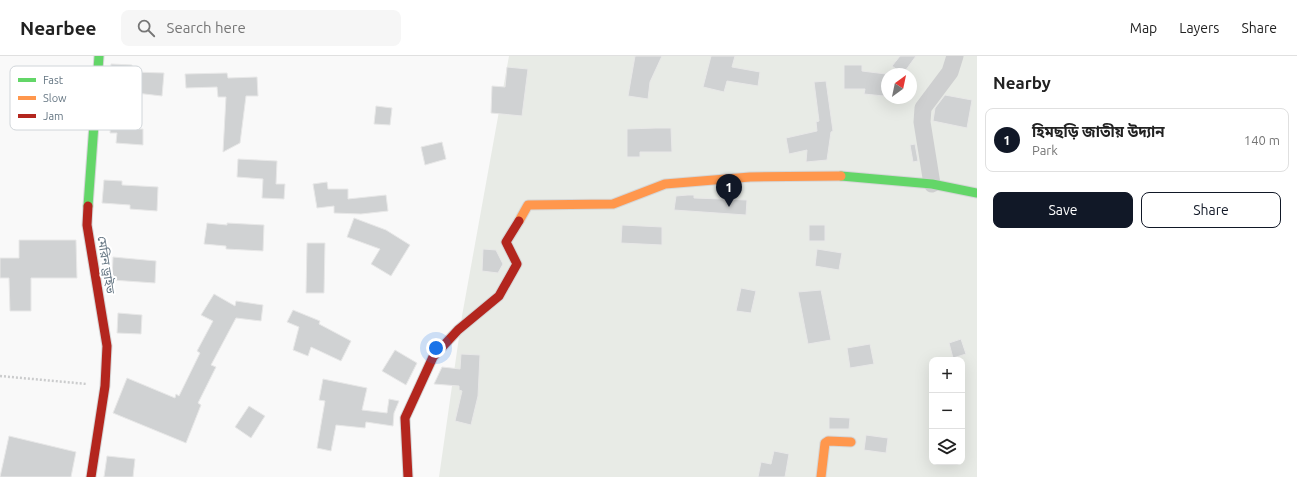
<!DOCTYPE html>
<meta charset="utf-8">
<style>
:root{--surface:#fff;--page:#f6f6f6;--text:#222;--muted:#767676;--line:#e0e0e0;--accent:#111827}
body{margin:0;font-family:Ubuntu,"Noto Sans Bengali",sans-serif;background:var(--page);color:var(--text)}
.controls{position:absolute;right:12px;bottom:12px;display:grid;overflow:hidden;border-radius:8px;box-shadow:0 4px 16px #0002}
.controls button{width:36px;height:36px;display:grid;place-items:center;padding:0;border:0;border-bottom:1px solid var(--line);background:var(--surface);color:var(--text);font:20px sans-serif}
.compass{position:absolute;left:881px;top:12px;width:36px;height:36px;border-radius:50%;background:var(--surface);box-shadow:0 4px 16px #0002;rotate:33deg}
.you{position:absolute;left:436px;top:292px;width:14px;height:14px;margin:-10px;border:3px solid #fff;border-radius:50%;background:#1a73e8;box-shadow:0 0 0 6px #1a73e833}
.badge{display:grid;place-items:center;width:26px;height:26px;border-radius:50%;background:var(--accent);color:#fff;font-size:13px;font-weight:700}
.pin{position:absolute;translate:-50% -33px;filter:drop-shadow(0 1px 2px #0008)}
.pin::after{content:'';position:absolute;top:21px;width:14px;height:12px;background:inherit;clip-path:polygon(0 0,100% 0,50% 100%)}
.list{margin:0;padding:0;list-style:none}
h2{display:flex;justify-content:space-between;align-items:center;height:52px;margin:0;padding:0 16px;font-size:17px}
h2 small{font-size:13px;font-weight:400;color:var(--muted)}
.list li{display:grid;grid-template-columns:26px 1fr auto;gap:12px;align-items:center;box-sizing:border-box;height:64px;margin:0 8px 8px;padding:0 8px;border:1px solid var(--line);border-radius:8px}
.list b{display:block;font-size:15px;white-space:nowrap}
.list p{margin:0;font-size:13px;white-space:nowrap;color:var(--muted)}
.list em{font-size:13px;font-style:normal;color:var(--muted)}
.actions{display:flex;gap:8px;padding:12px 16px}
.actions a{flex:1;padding:9px 0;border:1px solid var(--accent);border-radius:8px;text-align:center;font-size:14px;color:var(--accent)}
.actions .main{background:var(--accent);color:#fff}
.icon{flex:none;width:22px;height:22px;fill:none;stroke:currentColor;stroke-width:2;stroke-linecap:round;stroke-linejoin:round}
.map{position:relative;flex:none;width:977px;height:421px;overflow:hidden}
header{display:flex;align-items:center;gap:24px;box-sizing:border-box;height:56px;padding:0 20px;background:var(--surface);border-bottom:1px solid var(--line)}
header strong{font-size:19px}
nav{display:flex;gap:22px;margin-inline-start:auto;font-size:14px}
.search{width:280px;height:36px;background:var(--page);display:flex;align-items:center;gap:10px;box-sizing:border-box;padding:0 14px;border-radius:8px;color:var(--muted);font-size:15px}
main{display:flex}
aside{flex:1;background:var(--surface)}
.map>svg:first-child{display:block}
.green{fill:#e8ebe6;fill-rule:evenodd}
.building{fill:#d0d2d3;stroke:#e8e8e8}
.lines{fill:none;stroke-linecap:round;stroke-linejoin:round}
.fast-casing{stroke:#d5d6d7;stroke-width:11}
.slow-casing{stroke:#d5d6d7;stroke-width:11}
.jam-casing{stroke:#d5d6d7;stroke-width:11}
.path{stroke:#cbcccd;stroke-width:2.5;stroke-dasharray:2 2;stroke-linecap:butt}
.street{stroke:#cecfd0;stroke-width:17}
.fast{stroke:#63d668;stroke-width:9}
.slow{stroke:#ff974d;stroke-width:9}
.jam{stroke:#b3261e;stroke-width:9}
.labels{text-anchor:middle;stroke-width:4;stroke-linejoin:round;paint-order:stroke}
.street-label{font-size:12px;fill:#657683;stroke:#fff}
.key{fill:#fff;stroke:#d1d6da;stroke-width:1}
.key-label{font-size:11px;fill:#657683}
</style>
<header>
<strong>Nearbee</strong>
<div class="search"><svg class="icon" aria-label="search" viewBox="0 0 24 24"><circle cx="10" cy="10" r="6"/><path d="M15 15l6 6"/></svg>Search here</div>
<nav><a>Map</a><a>Layers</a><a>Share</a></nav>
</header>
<main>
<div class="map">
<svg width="977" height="421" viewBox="0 0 977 421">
<rect width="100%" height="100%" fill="#f9f9f9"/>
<path class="green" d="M 509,0 L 977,0 L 977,421 L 439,421 L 462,260 ZM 887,18 L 911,18 L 911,42 L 887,42 ZM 932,304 L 962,304 L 962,406 L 932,406 Z"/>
<g class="building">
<path d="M 635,0 L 662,0 L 650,26 L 648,43 L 628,40 Z"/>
<path d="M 711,0 L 735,0 L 732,11 L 760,16 L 758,30 L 727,25 L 724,36 L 703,31 Z"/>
<path d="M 900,0 L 916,0 L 903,18 L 892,10 Z"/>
<path d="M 111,8 L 132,9 L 132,16 L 164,17 L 162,40 L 110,34 Z"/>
<path d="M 844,9 L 862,9 L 862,15 L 886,18 L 884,40 L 864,38 L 865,33 L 844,33 Z"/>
<path d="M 507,11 L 528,13 L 522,60 L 491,57 L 492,30 L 505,31 Z"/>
<path d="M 227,17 L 228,22 L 257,21 L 258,40 L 246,40 L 240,87 L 223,96 L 226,41 L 218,41 L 217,31 L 186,32 L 185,18 Z"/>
<path d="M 826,25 L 833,75 L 831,76 L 827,104 L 806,106 L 807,94 L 789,98 L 786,82 L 817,75 L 816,66 L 819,65 L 814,26 Z"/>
<path d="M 945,39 L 972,44 L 967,72 L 933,65 L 935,52 Z"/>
<path d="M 376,50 L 392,52 L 390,69 L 374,68 Z"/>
<path d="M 111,61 L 132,63 L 131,73 L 143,73 L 143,89 L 116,87 L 117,77 L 110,77 Z"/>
<path d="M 656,72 L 671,72 L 672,96 L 640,96 L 640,101 L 627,101 L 627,73 Z"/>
<path d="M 442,86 L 446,103 L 425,109 L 421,91 Z"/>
<path d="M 915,88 L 918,105 L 913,106 L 910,89 Z"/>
<path d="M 238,103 L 277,105 L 276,128 L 285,128 L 284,143 L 262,142 L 263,123 L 237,121 Z"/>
<path d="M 104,124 L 122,125 L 122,129 L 158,131 L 157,155 L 130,153 L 130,149 L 102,147 Z"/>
<path d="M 327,126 L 328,133 L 348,133 L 348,143 L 386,139 L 388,155 L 361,158 L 334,157 L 334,150 L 317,152 L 313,128 Z"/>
<path d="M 688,139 L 694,139 L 694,142 L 747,144 L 746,159 L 674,154 L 676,140 Z"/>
<path d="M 354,162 L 386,174 L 410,189 L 391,220 L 371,208 L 380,193 L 347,181 Z"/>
<path d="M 207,167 L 227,169 L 227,167 L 264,169 L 263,195 L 226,193 L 226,190 L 204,188 Z"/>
<path d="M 622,169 L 662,171 L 662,189 L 621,187 Z"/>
<rect x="809" y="169" width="16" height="16"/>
<path d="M 19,184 L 76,184 L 77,222 L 31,222 L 31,255 L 10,255 L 9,222 L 0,222 L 0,202 L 19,202 Z"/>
<path d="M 307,187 L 325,187 L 324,237 L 306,237 Z"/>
<path d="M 483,193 L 496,194 L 503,208 L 498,217 L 482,215 Z"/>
<path d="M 817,193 L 842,197 L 839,214 L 815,210 Z"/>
<path d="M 113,201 L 156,205 L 155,227 L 112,224 Z"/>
<path d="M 741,232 L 756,235 L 751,257 L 736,255 Z"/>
<path d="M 821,234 L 831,284 L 808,288 L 798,236 Z"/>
<path d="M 214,238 L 235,250 L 236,245 L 263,249 L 261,265 L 236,262 L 211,309 L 216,311 L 198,347 L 201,349 L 186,387 L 113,357 L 127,322 L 175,342 L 176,338 L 179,340 L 200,297 L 197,295 L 213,265 L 201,259 Z"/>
<path d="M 293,254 L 320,265 L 319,268 L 351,285 L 341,305 L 311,291 L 308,300 L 293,294 L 299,271 L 287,266 Z"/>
<path d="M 118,257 L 142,259 L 141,278 L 117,277 Z"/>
<path d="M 961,283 L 966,298 L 953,302 L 949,287 Z"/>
<path d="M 870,288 L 874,308 L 850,312 L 847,292 Z"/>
<path d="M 395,294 L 417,307 L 406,329 L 382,315 Z"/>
<path d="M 461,298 L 480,299 L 478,340 L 471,369 L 455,365 L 462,335 L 459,334 L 459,330 L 434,328 L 442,311 L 460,313 Z"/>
<path d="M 323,323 L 367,332 L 362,354 L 387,357 L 389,343 L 399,345 L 394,357 L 393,370 L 366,366 L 365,372 L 336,369 L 331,395 L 317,392 L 325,345 L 319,344 Z"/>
<path d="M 249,350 L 265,360 L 251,382 L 235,371 Z"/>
<path d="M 829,361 L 850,362 L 849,373 L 829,373 Z"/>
<path d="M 866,379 L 888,382 L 886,397 L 864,394 Z"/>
<path d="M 9,380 L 76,396 L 71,421 L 0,421 Z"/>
<path d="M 774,395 L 789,398 L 785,421 L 758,421 L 761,406 L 771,408 Z"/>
<path d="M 107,400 L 135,403 L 133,421 L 104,421 Z"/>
</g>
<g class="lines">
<defs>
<g id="fast">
<path d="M 841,120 L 932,128 L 977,137"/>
<path d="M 88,150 L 99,0"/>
</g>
<g id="slow">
<path d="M 519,165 L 528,149 L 613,148 L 665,128 L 750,121 L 841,120"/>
<path d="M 821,421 L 825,387 L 828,385 L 851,386"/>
</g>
<g id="jam">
<path d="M 88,150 L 87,169 L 107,290 L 105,330 L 91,421"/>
<path d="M 408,421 L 405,362 L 433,301 L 458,274 L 499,240 L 517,208 L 506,186 L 519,165"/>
</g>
</defs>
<use href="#fast" class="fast-casing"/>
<use href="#slow" class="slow-casing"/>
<use href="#jam" class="jam-casing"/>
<path class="path" d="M 0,320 L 87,328"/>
<path class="street" d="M 932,128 L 922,66 L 923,52 L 950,16 L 955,0"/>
<use href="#fast" class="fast"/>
<use href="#slow" class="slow"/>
<use href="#jam" class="jam"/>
</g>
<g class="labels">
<g class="street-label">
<text transform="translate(106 209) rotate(81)" y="4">মেরিন ড্রাইভ</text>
</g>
</g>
<rect x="10" y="10" width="132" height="64" rx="6" class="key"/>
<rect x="18" y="22" width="18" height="4" fill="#63d668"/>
<rect x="18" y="40" width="18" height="4" fill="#ff974d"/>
<rect x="18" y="58" width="18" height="4" fill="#b3261e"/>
<g class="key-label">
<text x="43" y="28">Fast</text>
<text x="43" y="46">Slow</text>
<text x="43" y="64">Jam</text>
</g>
</svg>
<div class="controls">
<button>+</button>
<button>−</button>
<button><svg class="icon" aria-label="layers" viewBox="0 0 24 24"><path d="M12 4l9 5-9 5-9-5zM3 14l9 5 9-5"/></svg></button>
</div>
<svg class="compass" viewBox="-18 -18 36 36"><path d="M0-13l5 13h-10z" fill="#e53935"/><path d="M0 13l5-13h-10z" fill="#767676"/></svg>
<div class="you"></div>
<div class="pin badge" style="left:729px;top:151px">1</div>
</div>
<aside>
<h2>Nearby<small></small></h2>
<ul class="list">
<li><span class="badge">1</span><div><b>হিমছড়ি জাতীয় উদ্যান</b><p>Park</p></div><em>140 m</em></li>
</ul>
<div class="actions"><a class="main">Save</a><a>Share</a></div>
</aside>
</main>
